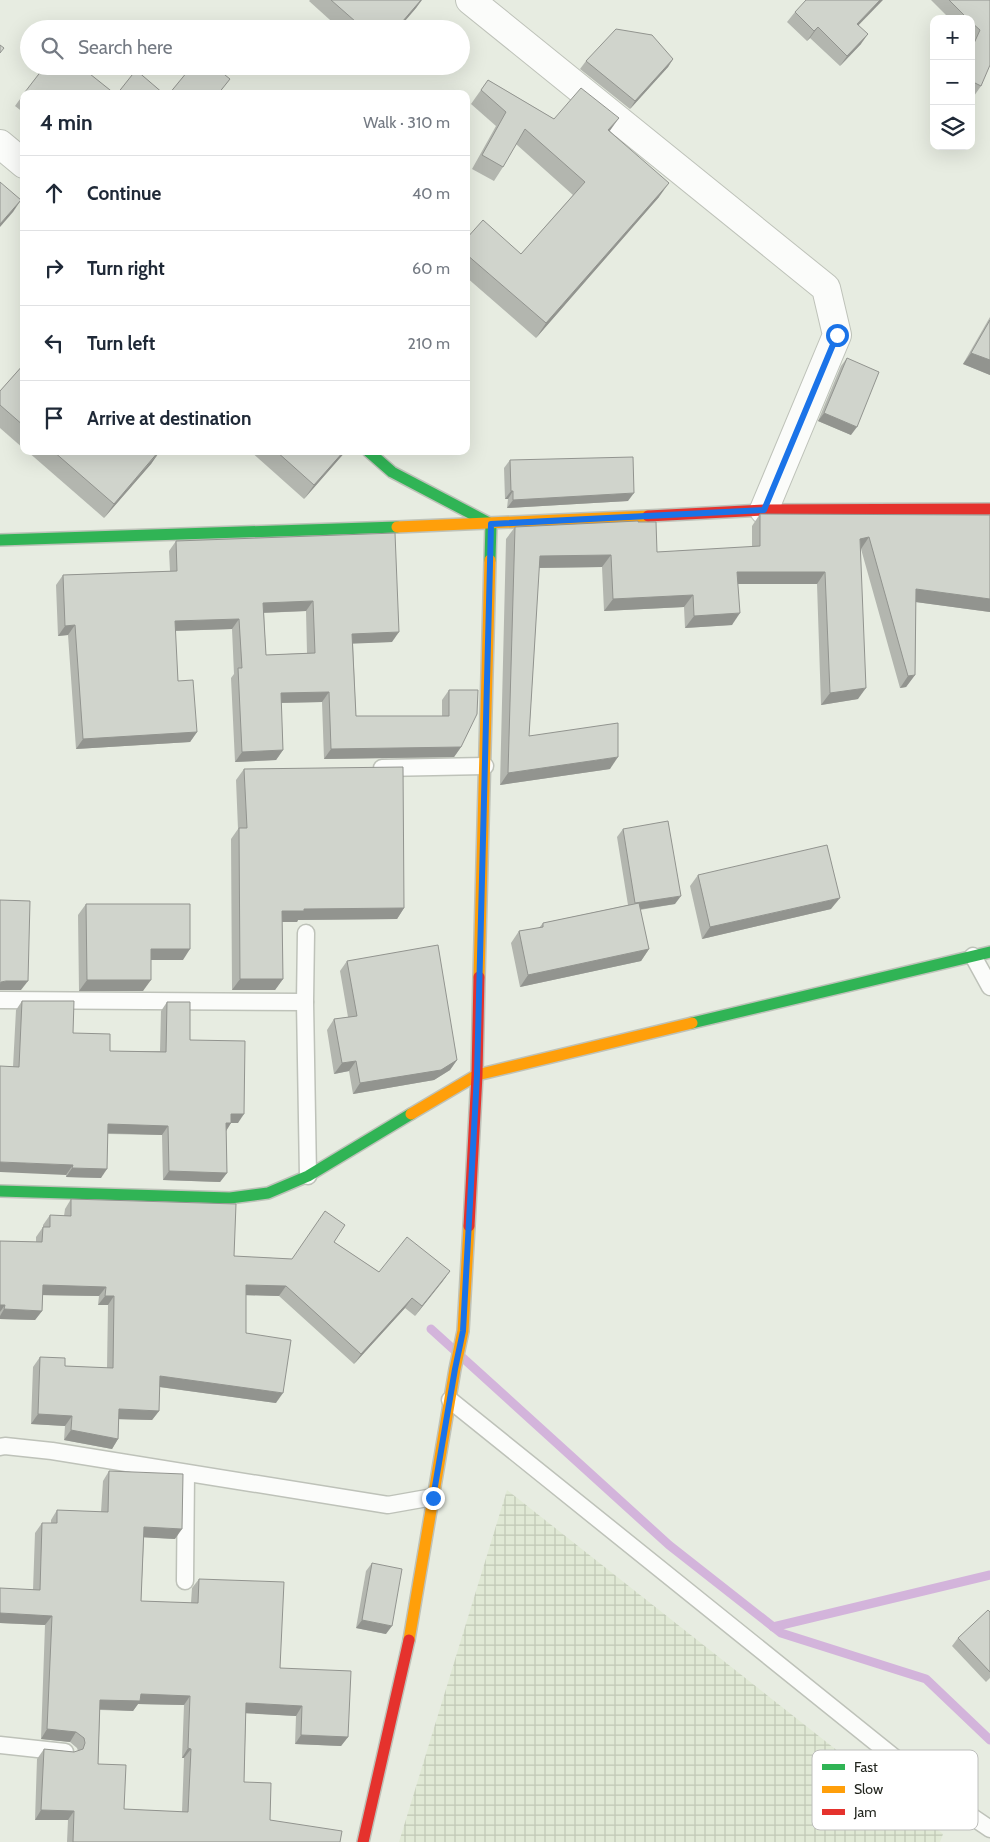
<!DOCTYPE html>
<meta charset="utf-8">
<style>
:root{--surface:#fff;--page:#f6f6f7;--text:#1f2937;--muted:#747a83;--line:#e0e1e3}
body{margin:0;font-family:Cabin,sans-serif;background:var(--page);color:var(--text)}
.controls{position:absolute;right:15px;top:15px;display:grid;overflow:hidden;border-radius:10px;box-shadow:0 5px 20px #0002}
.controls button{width:45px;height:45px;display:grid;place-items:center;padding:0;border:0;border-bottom:1px solid var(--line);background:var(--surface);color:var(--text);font:25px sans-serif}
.stop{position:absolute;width:15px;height:15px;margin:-11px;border:4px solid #1a73e8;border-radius:50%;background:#fff}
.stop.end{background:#1a73e8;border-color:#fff;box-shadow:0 1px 5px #0008}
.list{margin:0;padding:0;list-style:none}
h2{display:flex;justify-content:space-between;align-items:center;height:65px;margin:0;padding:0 20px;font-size:21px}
h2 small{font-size:16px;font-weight:400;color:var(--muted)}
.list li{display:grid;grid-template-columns:32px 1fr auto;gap:15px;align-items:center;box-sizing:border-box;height:75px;padding:0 20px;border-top:1px solid var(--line)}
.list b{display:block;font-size:19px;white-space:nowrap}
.list em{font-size:16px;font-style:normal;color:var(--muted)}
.icon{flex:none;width:28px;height:28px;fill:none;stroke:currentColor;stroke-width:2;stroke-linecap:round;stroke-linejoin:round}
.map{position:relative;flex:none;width:990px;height:1842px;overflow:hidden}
.search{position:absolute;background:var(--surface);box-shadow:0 5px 20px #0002;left:20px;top:20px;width:450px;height:55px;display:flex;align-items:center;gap:12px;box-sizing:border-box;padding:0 18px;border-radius:28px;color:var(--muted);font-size:19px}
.panel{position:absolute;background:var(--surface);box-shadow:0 5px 20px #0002;left:20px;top:90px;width:450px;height:365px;border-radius:10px}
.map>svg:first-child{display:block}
.industrial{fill:url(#industrial-grid)}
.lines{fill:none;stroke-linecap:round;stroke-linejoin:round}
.stream{stroke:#d3b4db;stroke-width:9}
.lane-casing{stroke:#bec2b9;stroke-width:19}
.street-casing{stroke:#bec2b9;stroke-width:30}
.fast-casing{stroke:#bec2b9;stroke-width:14}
.slow-casing{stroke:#bec2b9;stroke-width:14}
.jam-casing{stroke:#bec2b9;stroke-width:14}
.lane{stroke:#fbfcfa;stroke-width:16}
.street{stroke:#fbfcfa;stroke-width:28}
.fast{stroke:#30b455;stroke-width:11}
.slow{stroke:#ff9f0a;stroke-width:11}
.jam{stroke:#e5322d;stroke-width:11}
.wall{fill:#b3b6af;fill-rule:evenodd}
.shaded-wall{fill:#92948f}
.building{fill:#d0d4cc;stroke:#92948f;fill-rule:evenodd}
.route{stroke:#1a73e8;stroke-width:6}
.key{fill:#fff;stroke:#bdbebc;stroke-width:1}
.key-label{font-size:14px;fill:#23261f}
</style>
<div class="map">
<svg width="990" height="1842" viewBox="0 0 990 1842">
<defs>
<pattern id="industrial-grid" width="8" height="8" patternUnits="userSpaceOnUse" patternTransform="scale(1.25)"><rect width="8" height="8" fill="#e0e9d5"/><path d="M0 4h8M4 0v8" fill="none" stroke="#c0c8b6"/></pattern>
</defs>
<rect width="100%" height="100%" fill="#e7ece1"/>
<path class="industrial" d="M 507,1490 L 943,1834 L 940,1842 L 399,1842 Z"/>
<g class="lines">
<g class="stream">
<path d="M 431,1329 L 669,1545 L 781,1633 L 926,1679 L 990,1740"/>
<path d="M 773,1627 L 990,1575"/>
</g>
<defs>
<g id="lane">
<path d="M 382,768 L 485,766"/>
<path d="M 306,933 L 305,1002 L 308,1176"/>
<path d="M 973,956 L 990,987"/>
<path d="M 0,1000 L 305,1002"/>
<path d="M 450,1400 L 946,1799 L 990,1829"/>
<path d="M 0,1447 L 5,1446 L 52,1451 L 388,1505 L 433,1497"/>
<path d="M 185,1581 L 186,1473"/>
<path d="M 0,1745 L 65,1752"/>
</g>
<g id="street">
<path d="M 470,0 L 826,288 L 837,335 L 764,510"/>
<path d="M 0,144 L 24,164"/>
</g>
<g id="fast">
<path d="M 368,451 L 392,472 L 491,524 L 490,560"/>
<path d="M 0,540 L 397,527"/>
<path d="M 692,1023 L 990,952"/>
<path d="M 0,1191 L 230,1198 L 268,1193 L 308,1176 L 411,1114"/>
</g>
<g id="slow">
<path d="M 397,527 L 648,516"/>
<path d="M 479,977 L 490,560"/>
<path d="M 411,1114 L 477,1075 L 692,1023"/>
<path d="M 409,1640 L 455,1369 L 463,1331 L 469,1226"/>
</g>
<g id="jam">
<path d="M 648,516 L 764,510 L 990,509"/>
<path d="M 469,1226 L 477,1075 L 479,977"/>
<path d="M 363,1842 L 409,1640"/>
</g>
</defs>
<use href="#lane" class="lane-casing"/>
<use href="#street" class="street-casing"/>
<use href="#fast" class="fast-casing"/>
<use href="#slow" class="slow-casing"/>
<use href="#jam" class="jam-casing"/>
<use href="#lane" class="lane"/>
<use href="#street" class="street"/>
<use href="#fast" class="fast"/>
<use href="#slow" class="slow"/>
<use href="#jam" class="jam"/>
</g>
<g class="wall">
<path d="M 310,0 L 421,0 L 416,8 L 398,29 L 340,29 L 309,1 Z"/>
<path d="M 931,0 L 990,0 L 981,86 L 974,96 L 971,95 L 971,44 L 973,41 L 971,39 L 971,19 L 950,19 Z"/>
<path d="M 795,12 L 859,25 L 861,44 L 840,66 L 810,38 L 807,41 L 787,22 Z"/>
<path d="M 673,59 L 668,67 L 630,109 L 580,69 L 586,61 Z"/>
<path d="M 488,80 L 554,119 L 610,131 L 659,197 L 536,338 L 466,277 L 466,239 L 521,254 L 573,195 L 516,144 L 503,167 L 494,181 L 472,169 L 496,126 L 471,104 Z"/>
<path d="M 25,92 L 115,94 L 24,94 L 24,113 L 15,106 Z"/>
<path d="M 990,317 L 990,375 L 963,364 Z"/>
<path d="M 847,358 L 851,435 L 818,421 L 841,366 Z"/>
<path d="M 24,364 L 24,449 L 0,428 L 0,391 Z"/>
<path d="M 27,451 L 160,451 L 151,464 L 104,518 Z"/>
<path d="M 250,451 L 346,451 L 304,499 Z"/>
<path d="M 510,460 L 628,501 L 507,508 L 508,499 L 505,499 L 504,468 Z"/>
<path d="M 760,514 L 990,515 L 990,612 L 916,602 L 915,675 L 906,687 L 900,688 L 861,549 L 858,699 L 821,705 L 817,584 L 738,584 L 732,625 L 685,628 L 684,607 L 604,611 L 602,567 L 539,568 L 529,736 L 610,769 L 500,785 L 506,539 L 515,527 L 638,522 L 657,552 L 752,547 L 752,526 Z"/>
<path d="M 395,533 L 392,642 L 353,643 L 356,716 L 442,716 L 442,700 L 449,690 L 461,747 L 454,757 L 324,759 L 322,702 L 281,703 L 283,750 L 276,760 L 235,762 L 231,678 L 234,674 L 232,629 L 175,631 L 178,681 L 197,732 L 190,742 L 76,749 L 68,635 L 58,636 L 56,585 L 63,575 L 170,571 L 169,551 L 176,541 ZM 306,611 L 307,653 L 266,655 L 264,613 Z"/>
<path d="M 244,769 L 404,908 L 397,919 L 298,920 L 297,922 L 282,922 L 283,979 L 275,990 L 232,990 L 231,839 L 238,829 L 236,780 Z"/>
<path d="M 623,829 L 675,904 L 640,910 L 649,949 L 641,961 L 520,987 L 511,943 L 519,931 L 539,928 L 543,923 L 628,905 L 617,837 Z"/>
<path d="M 698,875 L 831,909 L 702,939 L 690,886 Z"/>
<path d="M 86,904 L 183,960 L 151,960 L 143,991 L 79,991 L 78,915 Z"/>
<path d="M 347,961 L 457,1060 L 450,1070 L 434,1080 L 353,1094 L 349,1071 L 334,1074 L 327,1030 L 334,1019 L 348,1017 L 340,971 Z"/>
<path d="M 22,1001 L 73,1033 L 110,1051 L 160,1051 L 161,1011 L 167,1002 L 190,1040 L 238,1123 L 231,1123 L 226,1130 L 227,1173 L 220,1182 L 163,1180 L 162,1135 L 108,1134 L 101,1178 L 66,1177 L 66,1175 L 13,1067 L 16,1010 Z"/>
<path d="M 71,1199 L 234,1256 L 292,1259 L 334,1242 L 379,1272 L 450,1271 L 415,1316 L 405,1308 L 354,1364 L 279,1296 L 246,1295 L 246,1333 L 276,1403 L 159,1387 L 159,1411 L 152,1420 L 119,1419 L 118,1439 L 112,1449 L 64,1440 L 65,1426 L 31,1424 L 33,1367 L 40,1357 L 65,1366 L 107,1368 L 108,1305 L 98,1305 L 99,1296 L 43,1295 L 42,1311 L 35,1320 L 0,1319 L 0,1241 L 36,1242 L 36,1237 L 43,1227 L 43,1225 L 50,1215 L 64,1216 L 65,1209 Z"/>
<path d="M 109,1471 L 175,1539 L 144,1537 L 141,1601 L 191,1603 L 192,1588 L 199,1579 L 280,1668 L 348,1737 L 341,1746 L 295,1744 L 296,1716 L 246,1713 L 244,1782 L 270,1820 L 340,1842 L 67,1842 L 68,1820 L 35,1820 L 37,1759 L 44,1749 L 74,1752 L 78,1751 L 77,1748 L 70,1742 L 41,1739 L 45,1625 L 0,1623 L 0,1588 L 33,1590 L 35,1533 L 42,1523 L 51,1523 L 51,1520 L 57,1510 L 101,1512 L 103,1481 ZM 138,1704 L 184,1705 L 182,1758 L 184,1758 L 182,1812 L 124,1809 L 98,1764 L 100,1710 L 133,1711 Z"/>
<path d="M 372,1563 L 386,1634 L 356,1628 L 366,1571 Z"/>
<path d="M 990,1612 L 990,1678 L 986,1682 L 952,1646 L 958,1638 Z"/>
</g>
<g class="shaded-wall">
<path d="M 421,0 L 422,0 L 416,8 L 398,29 L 396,29 Z"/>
<path d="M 880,0 L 883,0 L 850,34 L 857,24 Z"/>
<path d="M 818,27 L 810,38 L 807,41 L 814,31 Z"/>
<path d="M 868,34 L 861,44 L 840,66 L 847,56 Z"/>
<path d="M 673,59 L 668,67 L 630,109 L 635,101 Z"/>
<path d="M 619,118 L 609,132 L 608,130 Z"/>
<path d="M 669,183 L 659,197 L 536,338 L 546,323 Z"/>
<path d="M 21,200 L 13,212 L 0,227 L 0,224 Z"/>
<path d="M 971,353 L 990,360 L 990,375 L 963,364 Z"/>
<path d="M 824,413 L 857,427 L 851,435 L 818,421 Z"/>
<path d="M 160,451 L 151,464 L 104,518 L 114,504 Z"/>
<path d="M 344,451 L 346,451 L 304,499 L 314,485 Z"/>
<path d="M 511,491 L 513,491 L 508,499 L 505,499 Z"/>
<path d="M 634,493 L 628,501 L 507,508 L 513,500 Z"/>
<path d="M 869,537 L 861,549 L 860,539 Z"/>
<path d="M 611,555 L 602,567 L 532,568 L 540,556 Z"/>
<path d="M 737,572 L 825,572 L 817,584 L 729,584 Z"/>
<path d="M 916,589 L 990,599 L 990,612 L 908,601 Z"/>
<path d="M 693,595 L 684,607 L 604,611 L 613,599 Z"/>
<path d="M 313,601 L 306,611 L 256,613 L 263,603 Z"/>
<path d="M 740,613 L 732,625 L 685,628 L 694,616 Z"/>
<path d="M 239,619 L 232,629 L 168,631 L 175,621 Z"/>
<path d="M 75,625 L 68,635 L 58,636 L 65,626 Z"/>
<path d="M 399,632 L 392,642 L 345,644 L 352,634 Z"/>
<path d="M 915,675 L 906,687 L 900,688 L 908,676 Z"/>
<path d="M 866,688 L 858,699 L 821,705 L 830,693 Z"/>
<path d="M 329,692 L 322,702 L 274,703 L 281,693 Z"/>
<path d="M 197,732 L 190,742 L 76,749 L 83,739 Z"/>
<path d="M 461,747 L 454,757 L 324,759 L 331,749 Z"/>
<path d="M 283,750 L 276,760 L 235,762 L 242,752 Z"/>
<path d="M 618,757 L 610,769 L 500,785 L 508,773 Z"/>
<path d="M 681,896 L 675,904 L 629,911 L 635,903 Z"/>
<path d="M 840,898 L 831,909 L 702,939 L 710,927 Z"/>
<path d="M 404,908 L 397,919 L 298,920 L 297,922 L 274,922 L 282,911 L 304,909 Z"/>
<path d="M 151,949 L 190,949 L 183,960 L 143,960 Z"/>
<path d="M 649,949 L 641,961 L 520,987 L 528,975 Z"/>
<path d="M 240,979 L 283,979 L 275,990 L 232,990 Z"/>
<path d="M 87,980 L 151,980 L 143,991 L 79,991 Z"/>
<path d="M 6,981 L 28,981 L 21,990 L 0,990 L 0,984 L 1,982 Z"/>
<path d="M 457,1060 L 450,1070 L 434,1080 L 353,1094 L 360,1083 Z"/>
<path d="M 356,1061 L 349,1071 L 334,1074 L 342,1063 Z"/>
<path d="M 231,1114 L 244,1114 L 238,1123 L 225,1123 Z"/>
<path d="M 226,1123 L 231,1123 L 225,1133 Z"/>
<path d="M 108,1124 L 168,1126 L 162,1135 L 102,1133 Z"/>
<path d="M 0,1162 L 73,1165 L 66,1175 L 0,1172 Z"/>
<path d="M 72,1168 L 107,1169 L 101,1178 L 66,1177 Z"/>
<path d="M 169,1171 L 227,1173 L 220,1182 L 163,1180 Z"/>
<path d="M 450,1271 L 443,1281 L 415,1316 L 422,1306 Z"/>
<path d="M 43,1285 L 106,1287 L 99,1296 L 36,1295 Z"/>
<path d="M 246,1285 L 286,1286 L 279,1296 L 240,1295 Z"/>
<path d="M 105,1296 L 114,1296 L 108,1305 L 98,1305 Z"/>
<path d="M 412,1298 L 405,1308 L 354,1364 L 361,1354 Z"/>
<path d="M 0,1305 L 5,1305 L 0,1312 Z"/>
<path d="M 4,1309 L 42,1311 L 35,1320 L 0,1319 L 0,1316 Z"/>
<path d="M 160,1376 L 283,1393 L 276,1403 L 153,1386 Z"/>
<path d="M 119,1409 L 159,1411 L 152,1420 L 113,1419 Z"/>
<path d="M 38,1414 L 72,1416 L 65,1426 L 31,1424 Z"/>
<path d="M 71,1430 L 118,1439 L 112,1449 L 64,1440 Z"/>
<path d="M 144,1527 L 182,1529 L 175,1539 L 137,1537 Z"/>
<path d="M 0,1613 L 52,1616 L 45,1625 L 0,1623 Z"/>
<path d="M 362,1620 L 392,1626 L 386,1634 L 356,1628 Z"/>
<path d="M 141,1694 L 190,1696 L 184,1705 L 138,1704 L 133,1711 L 93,1709 L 100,1700 Z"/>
<path d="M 246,1703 L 302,1706 L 296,1716 L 240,1713 Z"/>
<path d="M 47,1729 L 76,1732 L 70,1742 L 41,1739 Z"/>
<path d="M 301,1735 L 348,1737 L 341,1746 L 295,1744 Z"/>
<path d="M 188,1748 L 191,1749 L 184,1758 L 182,1758 Z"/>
<path d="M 41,1810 L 74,1811 L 68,1820 L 35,1820 Z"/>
</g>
<g class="building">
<path d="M 331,0 L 421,0 L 396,29 L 364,29 Z"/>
<path d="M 806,0 L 880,0 L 857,24 L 868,34 L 847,56 L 818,27 L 814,31 L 795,12 Z"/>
<path d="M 949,0 L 990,0 L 990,65 L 981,86 L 971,81 L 971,50 L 980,30 L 971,22 L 971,19 L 968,19 Z"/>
<path d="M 616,29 L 652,35 L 673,59 L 635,101 L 586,61 Z"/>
<path d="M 0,45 L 4,48 L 0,53 Z"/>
<path d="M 45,66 L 80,66 L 115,94 L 27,94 L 25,92 Z"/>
<path d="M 192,66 L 214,66 L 230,79 L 218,94 L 169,94 Z"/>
<path d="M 136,70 L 164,94 L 117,94 Z"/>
<path d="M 488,80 L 554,119 L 581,88 L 619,118 L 608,130 L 669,183 L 546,323 L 466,254 L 466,239 L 483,220 L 521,254 L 585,182 L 525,129 L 503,167 L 482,155 L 506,112 L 481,90 Z"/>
<path d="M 0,182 L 21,200 L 0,224 Z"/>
<path d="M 990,320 L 990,360 L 971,353 Z"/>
<path d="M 847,358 L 879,372 L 857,427 L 824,413 Z"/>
<path d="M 24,364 L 24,426 L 0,405 L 0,391 Z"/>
<path d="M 53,451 L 159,451 L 114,504 Z"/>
<path d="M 276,451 L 344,451 L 314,485 Z"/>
<path d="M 633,457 L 634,493 L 513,500 L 513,491 L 511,491 L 510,460 Z"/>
<path d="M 760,514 L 990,515 L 990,599 L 916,589 L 915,675 L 908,676 L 869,537 L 860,539 L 866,688 L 830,693 L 825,572 L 737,572 L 740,613 L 694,616 L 693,595 L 613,599 L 611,555 L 540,556 L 529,736 L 618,723 L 618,757 L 508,773 L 515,527 L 638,521 L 638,522 L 656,522 L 657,552 L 760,546 Z"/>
<path d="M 395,533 L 399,632 L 352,634 L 356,716 L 449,716 L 449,690 L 478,690 L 477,714 L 461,747 L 331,749 L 329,692 L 281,693 L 283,750 L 242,752 L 238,668 L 242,668 L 239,619 L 175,621 L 178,681 L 193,680 L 197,732 L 83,739 L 75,625 L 65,626 L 63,575 L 177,571 L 176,541 ZM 313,601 L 315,653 L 266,655 L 263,603 Z"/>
<path d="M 403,767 L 404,908 L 304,909 L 304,911 L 282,911 L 283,979 L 240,979 L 239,828 L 247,828 L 244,769 Z"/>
<path d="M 668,821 L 681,896 L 635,903 L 623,829 Z"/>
<path d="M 827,845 L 840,898 L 710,927 L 698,875 Z"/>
<path d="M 0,900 L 30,901 L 28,981 L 6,981 L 1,982 L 0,984 Z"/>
<path d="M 639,903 L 649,949 L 528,975 L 519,931 L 543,927 L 543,923 Z"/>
<path d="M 86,904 L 190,904 L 190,949 L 151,949 L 151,980 L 87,980 Z"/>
<path d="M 438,945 L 457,1060 L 441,1070 L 360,1083 L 356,1061 L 342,1063 L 334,1019 L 357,1016 L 347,961 Z"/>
<path d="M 22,1001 L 74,1001 L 73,1033 L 110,1034 L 110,1051 L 166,1052 L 167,1002 L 190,1002 L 190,1040 L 245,1041 L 244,1114 L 231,1114 L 231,1123 L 226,1123 L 227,1173 L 169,1171 L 168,1126 L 108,1124 L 107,1169 L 72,1168 L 73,1165 L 0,1162 L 0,1066 L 19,1067 Z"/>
<path d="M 71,1199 L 236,1204 L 234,1256 L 292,1259 L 325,1211 L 345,1225 L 334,1242 L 379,1272 L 407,1237 L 450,1271 L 422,1306 L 412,1298 L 361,1354 L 286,1286 L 246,1285 L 246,1333 L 291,1340 L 283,1393 L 160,1376 L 159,1411 L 119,1409 L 118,1439 L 71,1430 L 72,1416 L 38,1414 L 40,1357 L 65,1358 L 65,1366 L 113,1368 L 114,1296 L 105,1296 L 106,1287 L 43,1285 L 42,1311 L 4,1309 L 5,1305 L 0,1305 L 0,1241 L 42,1242 L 43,1227 L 50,1227 L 50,1215 L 71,1216 Z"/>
<path d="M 109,1471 L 183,1474 L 182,1529 L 144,1527 L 141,1601 L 198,1603 L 199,1579 L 284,1582 L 280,1668 L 351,1671 L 348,1737 L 301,1735 L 302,1706 L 246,1703 L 244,1782 L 271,1783 L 270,1820 L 342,1831 L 340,1842 L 73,1842 L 74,1811 L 41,1810 L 44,1749 L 74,1752 L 83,1749 L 85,1743 L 84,1738 L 76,1732 L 47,1729 L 52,1616 L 0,1613 L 0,1588 L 40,1590 L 42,1523 L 57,1523 L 57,1510 L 108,1512 ZM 141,1694 L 190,1696 L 188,1748 L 191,1749 L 188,1812 L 124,1809 L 126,1765 L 98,1764 L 100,1700 L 140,1701 Z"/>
<path d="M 372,1563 L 402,1569 L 392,1626 L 362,1620 Z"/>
<path d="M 988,1610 L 990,1612 L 990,1672 L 958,1638 Z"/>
</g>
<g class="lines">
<path class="route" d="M 433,1498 L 455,1369 L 463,1331 L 477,1075 L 491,524 L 764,510 L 837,335"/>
</g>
<rect x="812" y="1750" width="166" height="80" rx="8" class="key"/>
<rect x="822" y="1764" width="23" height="6" fill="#30b455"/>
<rect x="822" y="1786" width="23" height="7" fill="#ff9f0a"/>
<rect x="822" y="1809" width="23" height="6" fill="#e5322d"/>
<g class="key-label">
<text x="854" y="1772">Fast</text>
<text x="854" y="1794">Slow</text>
<text x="854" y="1817">Jam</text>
</g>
</svg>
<div class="controls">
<button>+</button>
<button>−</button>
<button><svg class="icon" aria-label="layers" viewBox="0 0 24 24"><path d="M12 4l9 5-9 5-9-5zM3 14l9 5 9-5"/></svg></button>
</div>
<div class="stop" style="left:837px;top:335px"></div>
<div class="stop end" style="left:433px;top:1498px"></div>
<div class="search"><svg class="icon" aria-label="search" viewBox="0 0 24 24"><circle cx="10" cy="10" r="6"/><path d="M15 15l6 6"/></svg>Search here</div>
<section class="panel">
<h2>4 min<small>Walk · 310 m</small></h2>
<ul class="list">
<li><svg class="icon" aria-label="ahead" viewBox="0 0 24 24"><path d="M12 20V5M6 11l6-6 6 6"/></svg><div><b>Continue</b></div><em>40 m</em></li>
<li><svg class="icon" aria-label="right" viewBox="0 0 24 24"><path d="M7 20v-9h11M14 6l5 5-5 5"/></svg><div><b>Turn right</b></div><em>60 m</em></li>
<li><svg class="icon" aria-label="left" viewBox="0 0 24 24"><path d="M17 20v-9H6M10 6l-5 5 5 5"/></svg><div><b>Turn left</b></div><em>210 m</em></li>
<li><svg class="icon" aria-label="arrive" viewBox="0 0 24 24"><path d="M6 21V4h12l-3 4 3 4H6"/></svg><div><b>Arrive at destination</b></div></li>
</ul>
</section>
</div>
